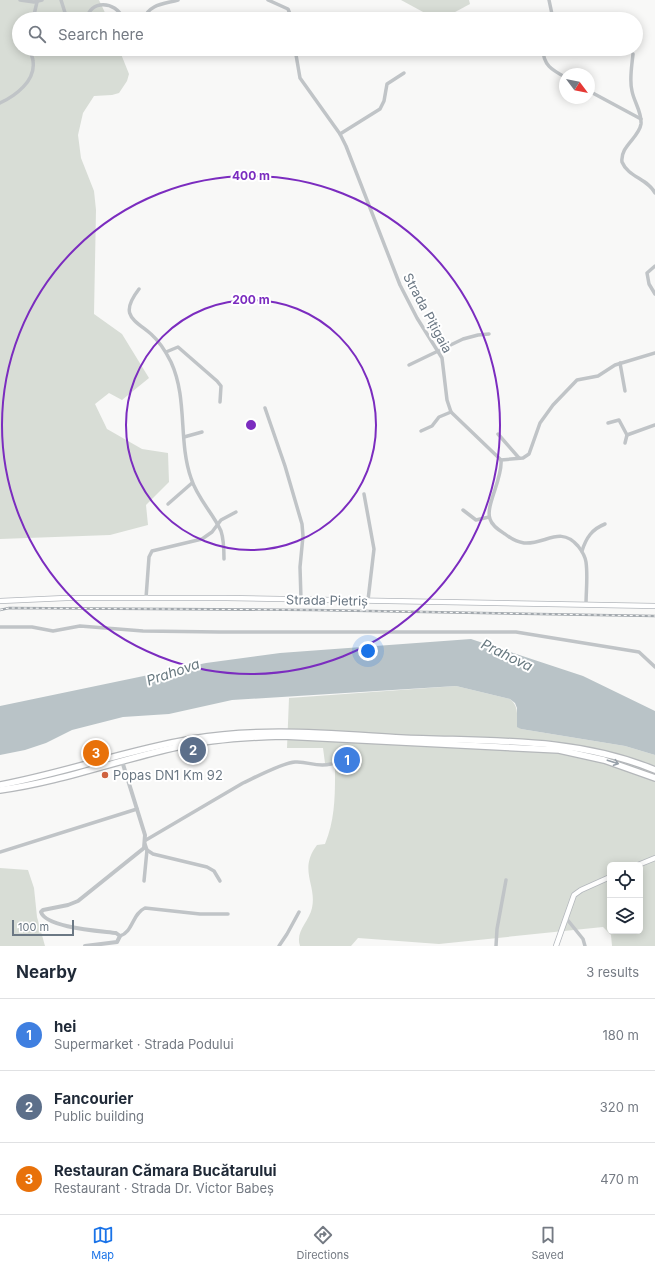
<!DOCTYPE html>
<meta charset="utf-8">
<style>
:root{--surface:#fff;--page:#f6f6f7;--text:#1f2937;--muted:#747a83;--line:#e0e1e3;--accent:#1a73e8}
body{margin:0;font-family:Inter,sans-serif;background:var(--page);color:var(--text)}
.controls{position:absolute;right:12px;bottom:12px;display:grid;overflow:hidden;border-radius:6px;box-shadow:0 2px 10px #0003}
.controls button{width:36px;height:36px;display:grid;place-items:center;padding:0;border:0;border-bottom:1px solid var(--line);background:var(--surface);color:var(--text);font:20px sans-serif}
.compass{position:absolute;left:559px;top:68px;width:36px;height:36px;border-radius:50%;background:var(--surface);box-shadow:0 2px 10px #0003;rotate:122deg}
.scale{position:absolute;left:12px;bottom:10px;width:62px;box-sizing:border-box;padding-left:4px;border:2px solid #6b7884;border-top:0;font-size:11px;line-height:14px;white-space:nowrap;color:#6b7884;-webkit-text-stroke:3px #fff;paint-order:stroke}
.you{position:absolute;left:368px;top:651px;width:14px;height:14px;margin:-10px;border:3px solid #fff;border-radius:50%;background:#1a73e8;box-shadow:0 0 0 6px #1a73e833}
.badge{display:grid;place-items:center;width:26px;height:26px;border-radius:50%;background:var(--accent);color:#fff;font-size:13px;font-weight:700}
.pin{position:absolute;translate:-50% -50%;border:2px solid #fff;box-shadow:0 1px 4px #0006}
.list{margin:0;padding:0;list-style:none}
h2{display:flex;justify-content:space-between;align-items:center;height:52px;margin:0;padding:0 16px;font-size:17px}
h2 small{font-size:13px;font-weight:400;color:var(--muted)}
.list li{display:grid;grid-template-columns:26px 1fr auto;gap:12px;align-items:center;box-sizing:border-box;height:72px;padding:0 16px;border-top:1px solid var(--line)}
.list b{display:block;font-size:15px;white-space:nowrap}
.list p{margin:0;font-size:13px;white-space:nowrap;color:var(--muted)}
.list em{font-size:13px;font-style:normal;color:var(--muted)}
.icon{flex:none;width:22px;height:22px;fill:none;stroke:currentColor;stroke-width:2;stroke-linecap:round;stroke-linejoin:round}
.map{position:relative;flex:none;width:655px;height:946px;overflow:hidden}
.search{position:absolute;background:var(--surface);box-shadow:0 2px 10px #0003;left:12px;right:12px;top:12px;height:44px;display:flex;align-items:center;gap:10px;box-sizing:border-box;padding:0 14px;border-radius:22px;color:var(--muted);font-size:15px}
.sheet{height:268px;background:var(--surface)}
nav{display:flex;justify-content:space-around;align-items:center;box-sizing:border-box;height:56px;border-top:1px solid var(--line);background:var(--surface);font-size:11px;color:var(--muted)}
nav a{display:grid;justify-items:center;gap:2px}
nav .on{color:var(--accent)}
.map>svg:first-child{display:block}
.green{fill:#d8ddd6;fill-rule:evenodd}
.water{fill:#b9c3c7}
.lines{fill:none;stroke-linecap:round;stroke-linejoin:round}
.secondary-casing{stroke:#b3b7bc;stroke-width:6}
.trunk-casing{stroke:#b4b7ba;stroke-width:8}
.minor{stroke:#c0c4c7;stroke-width:3.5}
.tertiary{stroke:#c0c4c7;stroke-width:4}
.secondary{stroke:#fff;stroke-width:4.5}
.trunk{stroke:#fff;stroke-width:5.5}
.rail-casing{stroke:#a2a8ad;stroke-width:2.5}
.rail{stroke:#fff;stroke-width:1;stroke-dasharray:3;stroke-linecap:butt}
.oneway{stroke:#97a0a9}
.ring{fill:none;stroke:#7b2cbf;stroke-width:2}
.poi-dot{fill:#cf6340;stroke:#fff;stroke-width:1.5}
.labels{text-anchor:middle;stroke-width:4;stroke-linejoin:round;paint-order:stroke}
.street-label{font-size:13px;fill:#6b7884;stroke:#fff}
.poi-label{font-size:13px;fill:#6b7884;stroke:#fff;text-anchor:start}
.water-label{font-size:14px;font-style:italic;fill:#67787f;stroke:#fff}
.centre{fill:#7b2cbf;stroke:#fff;stroke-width:2}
.ring-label{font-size:12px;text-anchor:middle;font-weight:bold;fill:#7b2cbf;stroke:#fff;stroke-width:4;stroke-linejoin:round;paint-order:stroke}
</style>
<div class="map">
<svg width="655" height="946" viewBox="0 0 655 946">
<rect width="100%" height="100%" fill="#f8f8f7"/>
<g class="green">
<path d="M 0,0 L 99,0 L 108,19 L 19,19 L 19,49 L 119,49 L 129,74 L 127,81 L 119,93 L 112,95 L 94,96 L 83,113 L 78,135 L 81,158 L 94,191 L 96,210 L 94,314 L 122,334 L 149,378 L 122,400 L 109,393 L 95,404 L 107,429 L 142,449 L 168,453 L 169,482 L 146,505 L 148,525 L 110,535 L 0,539 Z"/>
<path d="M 401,0 L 469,0 L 470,4 L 442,19 L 436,19 Z"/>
<path d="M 456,686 L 510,699 C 521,708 514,718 521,729 L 625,746 L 655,755 L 655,946 L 612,946 L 611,935 L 603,927 L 439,944 L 358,938 L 351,946 L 300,946 C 295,931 309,922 312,908 C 317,885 298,870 317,845 L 325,844 C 336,818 335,791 335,763 L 325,763 L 323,748 L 287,748 L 289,698 ZM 610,865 L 640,865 L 640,931 L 610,931 Z"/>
<path d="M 0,868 L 28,870 L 34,888 L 37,917 L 45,946 L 0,946 Z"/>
</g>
<path class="water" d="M 471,639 L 583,676 L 655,711 L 655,755 L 625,746 L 521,729 L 517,727 L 517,708 L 515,703 L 510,699 L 456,686 L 232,700 L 169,714 L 123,717 L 72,730 L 46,743 L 25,750 L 0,755 L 0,706 L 206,663 L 280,653 Z"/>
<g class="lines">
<defs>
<g id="secondary">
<path d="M 0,601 L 66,598 L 226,598 L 655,606"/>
<path d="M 638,865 L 655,858"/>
<path d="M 556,946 L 574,895 L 581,890 L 610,877"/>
</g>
<g id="trunk">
<path d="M 0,785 C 65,773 127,750 192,739 C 261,727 331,734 401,738 C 487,742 574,736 655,770"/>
<path d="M 0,790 C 60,782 118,760 177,747 C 212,739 247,737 283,736 L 559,750 L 604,760 L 655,778"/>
</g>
</defs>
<use href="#secondary" class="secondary-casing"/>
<use href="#trunk" class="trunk-casing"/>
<g class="minor">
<path d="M 20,0 L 34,2 L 42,0"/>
<path d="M 61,0 L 67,19"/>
<path d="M 268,0 L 288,9 L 292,19"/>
<path d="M 549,0 L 553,19"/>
<path d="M 33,19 L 37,2"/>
<path d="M 87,19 C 89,0 116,0 123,19"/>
<path d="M 144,19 C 149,4 164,4 178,0"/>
<path d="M 133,49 L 137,53 C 142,55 148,55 150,49"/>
<path d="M 295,49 L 300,78 L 340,134 L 346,146 L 400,285 L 417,318 L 442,358 L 447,400 L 451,412 L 501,460 C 503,478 485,506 490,519 C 492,526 499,530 505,534 C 510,538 517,542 524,543 C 545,545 560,525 578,546 C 582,551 585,556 586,562 C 588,576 586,591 586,605"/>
<path d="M 543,49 C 543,65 552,70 565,77"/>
<path d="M 633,54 C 632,65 629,80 632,91 C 634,102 642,112 641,124 C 639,138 620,146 622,162 C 628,177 648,179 655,193"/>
<path d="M 589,91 L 641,119"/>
<path d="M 0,103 C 15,96 36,81 33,61 C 33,57 30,53 29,49"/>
<path d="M 340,134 L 380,109 L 384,101 L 387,84 L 404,73"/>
<path d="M 655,266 L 647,273 L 649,284 L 655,294"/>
<path d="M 139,289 C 119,315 133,319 151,334 C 160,342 166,352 171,362 C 188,399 178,441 191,478 C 197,498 213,513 221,531 C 224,540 224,550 224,559"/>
<path d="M 166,352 L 178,347 L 217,381 L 221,386 L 220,402"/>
<path d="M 620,363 L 625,391"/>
<path d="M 409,365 L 463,339 L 478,335 L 489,334"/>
<path d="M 265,408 L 285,466 L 302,524 L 303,536 L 300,567 L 301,599"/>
<path d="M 608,423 L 619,420 L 627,435 L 625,443"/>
<path d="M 421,431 L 432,426 L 439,417 L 451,412"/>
<path d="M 498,434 L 519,458"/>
<path d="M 627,435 L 655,425"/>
<path d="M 184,437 L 202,432"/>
<path d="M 501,460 L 523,458 L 529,454 L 540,423 L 553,405 L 577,380 L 598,376 L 615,365 L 655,353"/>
<path d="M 364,494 L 374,549 L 368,600"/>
<path d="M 168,504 L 192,483"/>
<path d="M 463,510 L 476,520 L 489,517"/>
<path d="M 582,551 C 586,538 592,529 605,524"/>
<path d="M 146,598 L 149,557 L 152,551 L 202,539 L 212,532 L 221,520 L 236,512"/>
<path d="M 0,627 L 32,627 L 53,631 L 80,626 L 143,631 L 220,632 L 516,632 L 639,652 L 655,667"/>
<path d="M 146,840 L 243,783 C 256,777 282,763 295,762 C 309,761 316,768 331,764"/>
<path d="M 147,850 L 153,854 L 207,867 L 214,871 L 220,881"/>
<path d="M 0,852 L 137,809"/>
<path d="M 144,881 L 147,850 L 145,844"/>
<path d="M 566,918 L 583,939 L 585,946"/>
<path d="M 120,936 C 133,932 132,914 145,908 L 200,914 L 228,914"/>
<path d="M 279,946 L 287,934 L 299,912"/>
<path d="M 496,946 L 497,929 L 506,880"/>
</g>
<path class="tertiary" d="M 85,946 L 117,942 L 120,936 L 116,933 C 102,931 46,928 41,912 L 43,910 L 68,905 L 78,901 L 144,848 L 145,835 L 122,761"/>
<use href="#secondary" class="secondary"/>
<use href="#trunk" class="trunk"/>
<defs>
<path id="rail" d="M 0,610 L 9,608 L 313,610 L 655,616"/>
</defs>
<use href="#rail" class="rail-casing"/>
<use href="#rail" class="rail"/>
</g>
<defs><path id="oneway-shaft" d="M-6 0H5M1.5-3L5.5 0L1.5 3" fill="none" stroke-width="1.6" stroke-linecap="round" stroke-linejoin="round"/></defs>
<use class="oneway" href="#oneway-shaft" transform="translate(613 762) rotate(18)"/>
<g class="ring">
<circle cx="251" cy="425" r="125"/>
<circle cx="251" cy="425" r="249"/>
</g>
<circle class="poi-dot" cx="105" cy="775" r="4"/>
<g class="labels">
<g class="street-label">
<text transform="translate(428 313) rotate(62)" y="5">Strada Pițigaia</text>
<text transform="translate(327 600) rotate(1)" y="5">Strada Pietriș</text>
</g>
<g class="poi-label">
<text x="113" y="780">Popas DN1 Km 92</text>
</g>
<g class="water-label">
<text transform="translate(507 655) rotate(26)" y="5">Prahova</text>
<text transform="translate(173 672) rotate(-19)" y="5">Prahova</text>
</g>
</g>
<circle cx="251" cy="425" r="6" class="centre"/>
<g class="ring-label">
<text x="251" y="180">400 m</text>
<text x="251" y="304">200 m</text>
</g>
</svg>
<div class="controls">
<button><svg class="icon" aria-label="locate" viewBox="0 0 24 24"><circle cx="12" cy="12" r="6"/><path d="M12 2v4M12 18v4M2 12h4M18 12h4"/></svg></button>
<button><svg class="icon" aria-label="layers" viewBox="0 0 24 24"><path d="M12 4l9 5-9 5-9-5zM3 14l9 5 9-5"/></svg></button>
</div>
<svg class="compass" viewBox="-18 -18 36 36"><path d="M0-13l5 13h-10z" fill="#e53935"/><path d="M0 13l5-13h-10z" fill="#747a83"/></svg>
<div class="scale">100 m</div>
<div class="you"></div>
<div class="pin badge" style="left:347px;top:760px;background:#3f7fe0">1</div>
<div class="pin badge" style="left:193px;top:750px;background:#5c6f8a">2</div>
<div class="pin badge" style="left:96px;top:753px;background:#e8710a">3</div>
<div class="search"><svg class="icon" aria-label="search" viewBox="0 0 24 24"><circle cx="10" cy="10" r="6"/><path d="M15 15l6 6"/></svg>Search here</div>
</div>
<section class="sheet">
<h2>Nearby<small>3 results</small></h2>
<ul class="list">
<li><span class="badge" style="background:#3f7fe0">1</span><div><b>hei</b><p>Supermarket · Strada Podului</p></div><em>180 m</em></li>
<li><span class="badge" style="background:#5c6f8a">2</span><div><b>Fancourier</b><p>Public building</p></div><em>320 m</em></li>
<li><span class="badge" style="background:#e8710a">3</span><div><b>Restauran Cămara Bucătarului</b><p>Restaurant · Strada Dr. Victor Babeș</p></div><em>470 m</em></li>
</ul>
</section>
<nav>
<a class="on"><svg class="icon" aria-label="map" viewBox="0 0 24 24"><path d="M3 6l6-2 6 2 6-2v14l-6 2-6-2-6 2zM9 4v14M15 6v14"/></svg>Map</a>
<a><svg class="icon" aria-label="directions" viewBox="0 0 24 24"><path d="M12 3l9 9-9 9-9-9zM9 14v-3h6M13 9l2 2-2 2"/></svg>Directions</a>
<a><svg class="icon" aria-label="saved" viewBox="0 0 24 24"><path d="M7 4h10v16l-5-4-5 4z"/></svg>Saved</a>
</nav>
